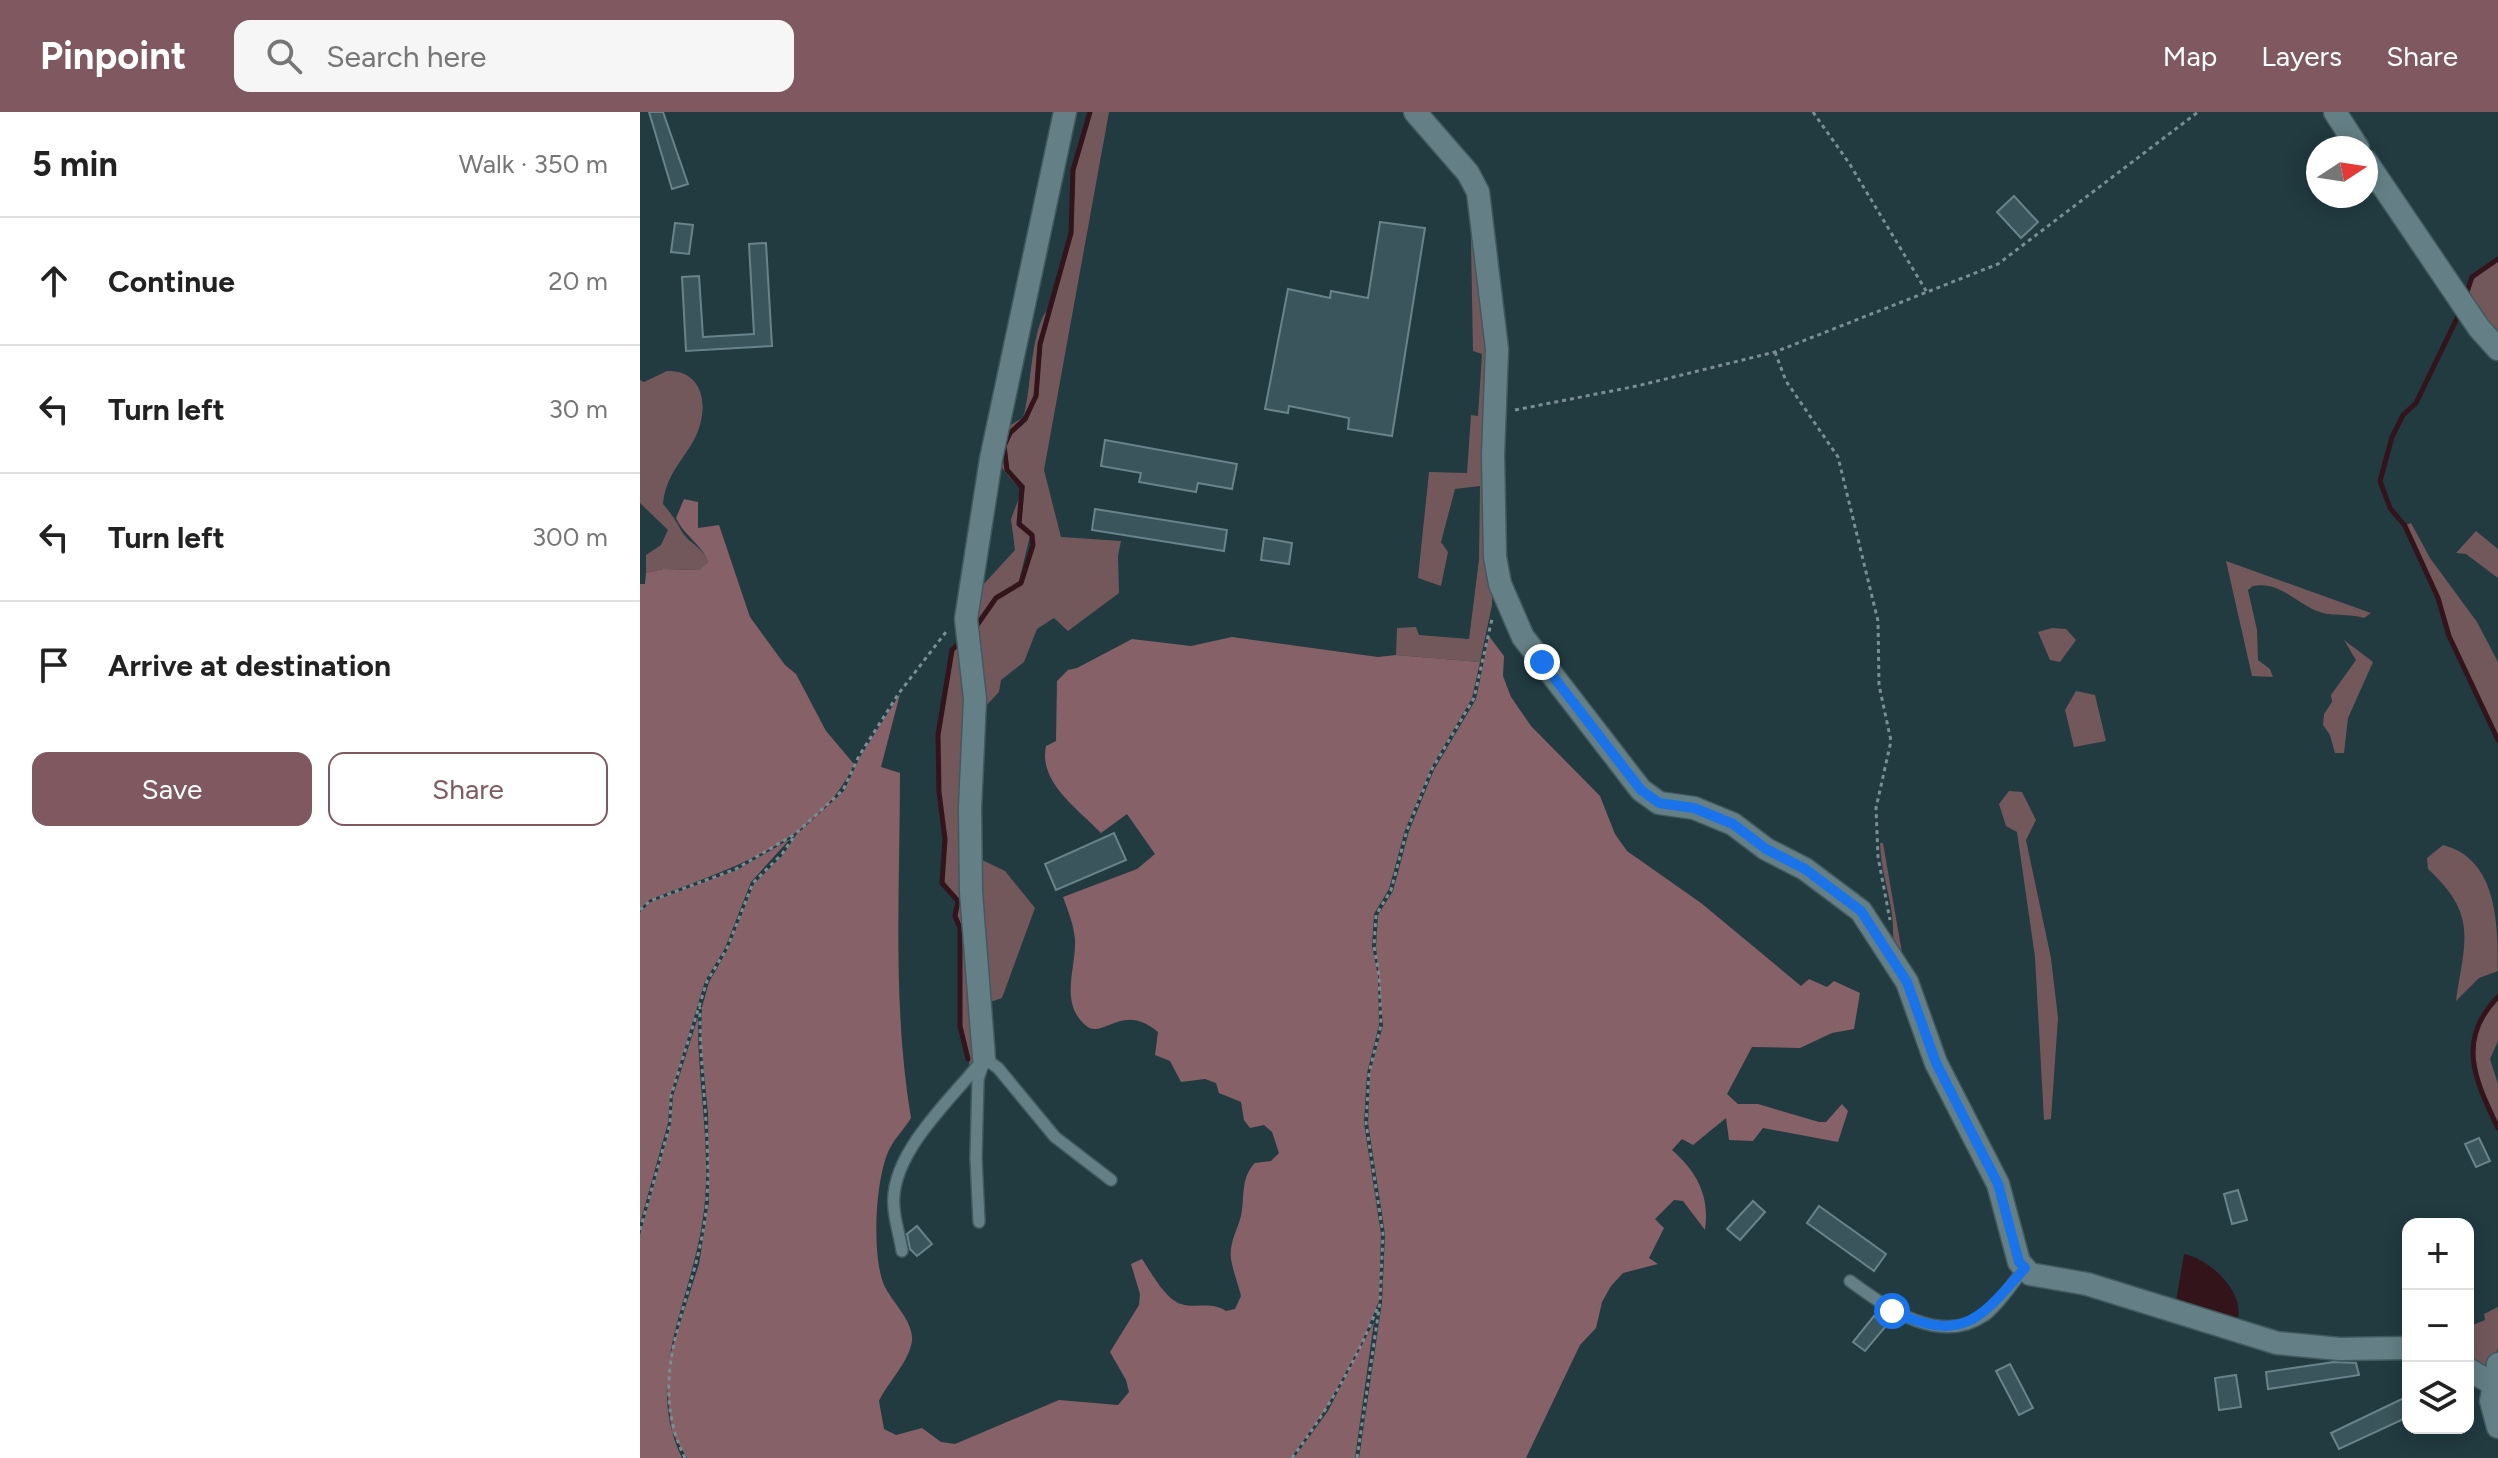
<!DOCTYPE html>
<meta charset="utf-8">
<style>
:root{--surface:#fff;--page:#f6f6f6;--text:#222;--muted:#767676;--line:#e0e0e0;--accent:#80585f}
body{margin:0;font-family:Figtree,sans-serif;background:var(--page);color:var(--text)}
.controls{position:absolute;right:24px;bottom:24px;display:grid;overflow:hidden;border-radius:16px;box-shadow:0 4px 20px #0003}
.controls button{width:72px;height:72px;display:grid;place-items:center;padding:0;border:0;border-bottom:2px solid var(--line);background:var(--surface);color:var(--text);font:40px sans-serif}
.compass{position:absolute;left:1666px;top:24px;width:72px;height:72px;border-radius:50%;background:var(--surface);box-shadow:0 4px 20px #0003;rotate:78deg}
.stop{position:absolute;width:24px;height:24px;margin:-18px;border:6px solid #1a73e8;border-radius:50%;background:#fff}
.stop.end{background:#1a73e8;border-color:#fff;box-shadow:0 2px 8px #0008}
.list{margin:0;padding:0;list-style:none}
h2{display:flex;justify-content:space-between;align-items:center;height:104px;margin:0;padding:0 32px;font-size:34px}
h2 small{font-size:26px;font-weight:400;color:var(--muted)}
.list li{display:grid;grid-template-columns:52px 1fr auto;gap:24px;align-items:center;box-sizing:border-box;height:128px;padding:0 32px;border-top:2px solid var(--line)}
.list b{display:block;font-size:30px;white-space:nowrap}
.list em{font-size:26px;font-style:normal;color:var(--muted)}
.actions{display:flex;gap:16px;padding:24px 32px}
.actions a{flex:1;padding:18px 0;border:2px solid var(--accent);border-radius:16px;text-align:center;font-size:28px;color:var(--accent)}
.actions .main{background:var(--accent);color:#fff}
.icon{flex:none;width:44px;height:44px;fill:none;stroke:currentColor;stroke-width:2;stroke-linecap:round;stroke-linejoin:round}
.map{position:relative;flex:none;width:1858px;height:1346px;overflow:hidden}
header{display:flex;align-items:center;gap:48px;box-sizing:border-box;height:112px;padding:0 40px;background:var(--accent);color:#fff}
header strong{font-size:38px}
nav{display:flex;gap:44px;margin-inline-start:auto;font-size:28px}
.search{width:560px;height:72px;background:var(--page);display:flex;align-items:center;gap:20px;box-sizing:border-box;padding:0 28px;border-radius:16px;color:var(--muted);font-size:30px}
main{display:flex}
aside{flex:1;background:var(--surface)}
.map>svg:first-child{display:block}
.green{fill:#72585b}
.forest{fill:#866167}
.water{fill:#32141a}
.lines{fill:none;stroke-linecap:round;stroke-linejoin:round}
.stream{stroke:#32141a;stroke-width:5}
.building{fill:#3a555b;stroke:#68848a;stroke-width:2}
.service-casing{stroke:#425a5f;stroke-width:14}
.minor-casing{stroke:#425a5f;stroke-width:25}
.path{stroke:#7a8f93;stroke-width:3;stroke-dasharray:4 4;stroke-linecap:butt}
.service{stroke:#648086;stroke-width:11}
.minor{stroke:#648086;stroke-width:22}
.route{stroke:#1a73e8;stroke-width:10}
</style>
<header>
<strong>Pinpoint</strong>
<div class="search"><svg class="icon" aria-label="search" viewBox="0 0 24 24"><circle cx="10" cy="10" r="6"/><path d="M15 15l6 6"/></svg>Search here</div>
<nav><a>Map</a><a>Layers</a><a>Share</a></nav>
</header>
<main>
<aside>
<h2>5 min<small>Walk · 350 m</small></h2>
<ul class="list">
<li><svg class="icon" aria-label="ahead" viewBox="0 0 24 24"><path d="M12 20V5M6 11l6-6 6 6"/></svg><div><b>Continue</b></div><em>20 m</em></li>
<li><svg class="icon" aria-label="left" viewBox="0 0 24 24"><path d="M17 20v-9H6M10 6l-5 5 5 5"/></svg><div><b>Turn left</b></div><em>30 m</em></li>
<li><svg class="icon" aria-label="left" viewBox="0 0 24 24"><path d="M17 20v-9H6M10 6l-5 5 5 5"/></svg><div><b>Turn left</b></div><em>300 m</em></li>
<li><svg class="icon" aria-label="arrive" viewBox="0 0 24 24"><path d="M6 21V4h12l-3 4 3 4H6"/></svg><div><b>Arrive at destination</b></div></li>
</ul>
<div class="actions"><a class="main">Save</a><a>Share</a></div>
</aside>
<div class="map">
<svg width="1858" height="1346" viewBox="0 0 1858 1346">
<rect width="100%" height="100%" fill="#213b41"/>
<g class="green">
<path d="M 452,0 L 469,0 L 404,358 L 421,425 L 481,429 L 478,444 L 479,481 L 428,519 L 414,506 L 397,517 L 384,550 L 361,568 L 359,580 L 341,599 L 338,746 L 365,759 L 395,796 L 362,886 L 347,891 L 340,879 L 334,737 L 339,572 L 333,522 L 357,487 L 382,472 L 395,433 L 394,422 L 381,412 L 385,374 L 369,357 L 366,335 L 372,322 L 387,309 L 398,284 L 402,233 L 433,121 L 435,59 Z"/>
<path d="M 762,0 L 770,0 L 826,63 L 834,81 L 853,239 L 850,341 L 853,464 L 852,493 L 840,550 L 756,543 L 757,516 L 776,515 L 779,523 L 829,527 L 839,448 L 840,374 L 815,377 L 801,430 L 808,440 L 801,474 L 778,466 L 789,360 L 827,361 L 831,303 L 838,304 L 842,242 L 833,239 L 830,77 Z"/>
<path d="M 1858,149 L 1858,230 L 1826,189 L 1833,166 Z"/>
<path d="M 410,195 C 406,206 401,218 399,231 C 396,251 401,272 392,292 C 384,310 363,318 362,338 C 362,357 372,362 381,376 C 352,353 344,324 383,306 C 392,278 390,213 410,195 Z"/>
<path d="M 27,259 C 58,258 68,285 60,313 C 52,342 26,357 23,392 C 31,401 36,409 42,420 C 50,432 63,435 68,450 L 59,458 L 23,457 L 6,461 L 6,443 L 21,433 L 28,418 L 0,391 L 0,268 L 4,270 Z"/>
<path d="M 381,381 L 377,413 L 390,424 L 379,469 L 354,485 L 333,515 L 330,487 L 375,438 L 371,407 Z"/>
<path d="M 1771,411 L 1790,446 L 1837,510 L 1858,550 L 1858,625 L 1810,524 L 1799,486 L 1766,413 Z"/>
<path d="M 1836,419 L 1858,437 L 1858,466 L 1826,442 L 1816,441 Z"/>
<path d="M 1586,449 L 1731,501 L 1724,506 C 1711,502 1700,504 1688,502 C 1659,497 1643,468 1613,474 L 1608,478 L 1617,518 L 1618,548 L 1630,557 L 1633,565 L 1612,564 Z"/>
<path d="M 1412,516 L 1426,517 L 1436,528 L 1420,550 L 1410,548 L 1398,520 Z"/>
<path d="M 324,527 L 342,946 L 327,966 L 330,947 L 322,914 L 322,816 L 316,803 L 319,788 L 303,771 L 307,727 L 300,680 L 299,623 L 314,539 Z"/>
<path d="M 1704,528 L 1733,550 L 1708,606 L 1704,641 L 1695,641 L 1690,623 L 1683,613 L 1684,602 L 1692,590 L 1691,583 L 1716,548 Z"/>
<path d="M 1436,579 L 1455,583 L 1466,629 L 1434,635 L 1425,598 Z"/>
<path d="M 1369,679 L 1382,680 L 1396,708 L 1386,728 L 1411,846 L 1418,906 L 1411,1007 L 1404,1008 L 1395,845 L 1377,720 L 1366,714 L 1359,692 Z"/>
<path d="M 1240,731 L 1243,731 L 1265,858 C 1248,826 1256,826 1251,796 C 1247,772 1241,757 1240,731 Z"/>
<path d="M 1803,733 C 1858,747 1858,813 1858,859 L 1839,866 L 1816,889 C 1825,828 1838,803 1788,757 L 1787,746 Z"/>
<path d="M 1858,887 L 1858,929 L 1850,947 L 1858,972 L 1858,1012 C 1837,969 1817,928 1858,887 Z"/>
<path d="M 1858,1195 L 1858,1236 L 1848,1263 L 1828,1252 L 1828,1215 L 1845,1208 L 1844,1202 Z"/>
</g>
<g class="forest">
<path d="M 44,387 L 58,390 L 58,416 L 79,413 L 110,505 L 145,553 L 156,562 L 186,619 L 214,652 C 178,732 85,758 9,788 L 0,797 L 0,472 L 5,472 L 6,461 L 23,457 L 59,458 L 68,450 C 62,432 44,424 36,406 Z"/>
<path d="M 849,524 L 864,544 L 863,564 L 871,585 L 891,614 L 960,684 L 975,722 L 987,739 L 1061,791 L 1161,874 L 1169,867 L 1187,875 L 1194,869 L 1220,881 L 1214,917 L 1192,921 L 1160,936 L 1112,935 L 1087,982 L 1098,992 L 1118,992 L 1179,1010 L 1186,1010 L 1202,992 L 1208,999 L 1198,1030 L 1123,1016 L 1113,1029 L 1089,1028 L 1086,1006 L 1053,1033 L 1042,1027 L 1032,1038 C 1057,1060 1070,1084 1065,1118 L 1043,1089 L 1034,1088 L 1015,1107 L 1024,1116 L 1009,1146 L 1018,1152 L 983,1161 L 971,1174 L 962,1190 L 956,1216 L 940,1233 L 886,1346 L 719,1346 L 742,1190 L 745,1122 L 728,1011 L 730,961 L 743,913 L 736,834 L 738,803 L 753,779 L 769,719 L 794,658 L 836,587 Z"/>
<path d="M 592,525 L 738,545 L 756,543 L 840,550 L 832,586 L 791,656 L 765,718 L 749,777 L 734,802 L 732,834 L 738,864 L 739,913 L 727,961 L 724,1011 L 741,1122 L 739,1189 L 721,1232 L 685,1298 L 651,1346 L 47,1346 L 32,1320 L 25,1259 L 59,1152 L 69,1089 L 68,1002 L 61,930 L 62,895 L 69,870 L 88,837 L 114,772 L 143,743 L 156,723 L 204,679 L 220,645 L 260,582 L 241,655 L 260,661 C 260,775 252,893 271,1006 C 265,1016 256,1025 250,1036 C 235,1064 231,1147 245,1175 C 253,1191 274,1210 272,1229 C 269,1250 248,1270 239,1289 L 244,1317 L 256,1323 L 282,1316 L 301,1330 L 315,1332 L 419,1288 L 478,1293 L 489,1280 L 486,1268 L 470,1240 L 499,1193 L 500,1182 L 491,1152 L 502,1147 C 511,1160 525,1187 541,1192 C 557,1197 570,1189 586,1199 L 595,1197 L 601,1184 C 598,1172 593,1159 591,1147 C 589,1131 597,1119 601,1104 C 605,1086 600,1066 615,1051 L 631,1049 L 639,1041 L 632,1020 L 624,1013 L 610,1016 L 604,1008 L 601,990 L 579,981 L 576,971 L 565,967 L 541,970 L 530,949 L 515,943 L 518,920 C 480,888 463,931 444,912 C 420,889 436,857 435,828 C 434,813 428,799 423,785 L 497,757 L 515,742 L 487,702 L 461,721 C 438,697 398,670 406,634 L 416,629 L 417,569 L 428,558 L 437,556 L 492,527 L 551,534 Z"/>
<path d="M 150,727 L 111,770 L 85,836 L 65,869 L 30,984 L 28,1011 L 0,1111 L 0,800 L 11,790 L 97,758 Z"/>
<path d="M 58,905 C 57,966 70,1027 65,1088 C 58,1181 0,1258 42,1346 L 0,1346 L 0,1123 L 31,1012 L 33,984 Z"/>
<path d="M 734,1210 L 715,1346 L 654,1346 L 688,1299 Z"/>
</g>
<path class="water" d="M 1544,1142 C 1572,1148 1609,1183 1596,1214 L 1535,1196 Z"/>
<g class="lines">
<g class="stream">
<path d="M 1826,183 L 1832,165 L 1858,147"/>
<path d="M 1820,200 L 1776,291 L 1763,303 L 1752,325 L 1740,369 L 1750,396 L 1765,414 L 1798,486 L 1809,524 L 1858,628"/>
<path d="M 335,516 L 356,486 L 381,471 L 393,433 L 392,423 L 379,412 L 382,375 L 367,358 L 364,334 L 370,321 L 385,307 L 396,284 L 400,232 L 431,121 L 433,58 L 450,0"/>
<path d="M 319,531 L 312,538 L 298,623 L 299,680 L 305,727 L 302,771 L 318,789 L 315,804 L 320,816 L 320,914 L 328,947"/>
<path d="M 1858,885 C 1815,928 1836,970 1858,1016"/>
</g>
</g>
<g class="building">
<path d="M 9,0 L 23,0 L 48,72 L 32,77 Z"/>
<path d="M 1374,84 L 1398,110 L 1381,126 L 1357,100 Z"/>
<path d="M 740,110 L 785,116 L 752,324 L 708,317 L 709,306 L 649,294 L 648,301 L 625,297 L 648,177 L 690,186 L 691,179 L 728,186 Z"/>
<path d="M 35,111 L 53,113 L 49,142 L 31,140 Z"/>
<path d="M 126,131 L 132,234 L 46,239 L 42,165 L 59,164 L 63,225 L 114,222 L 109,132 Z"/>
<path d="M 465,328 L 597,352 L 592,377 L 558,371 L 556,380 L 499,370 L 501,361 L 461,354 Z"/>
<path d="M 455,397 L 587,418 L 584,439 L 452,418 Z"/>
<path d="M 624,426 L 652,431 L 649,452 L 621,448 Z"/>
<path d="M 474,721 L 486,748 L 416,778 L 405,752 Z"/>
<path d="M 1839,1026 L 1850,1049 L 1836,1055 L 1825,1032 Z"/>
<path d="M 1598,1078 L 1607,1108 L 1592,1112 L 1584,1082 Z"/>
<path d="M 1113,1089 L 1125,1100 L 1100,1128 L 1087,1117 Z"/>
<path d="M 1179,1094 L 1246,1142 L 1234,1159 L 1167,1111 Z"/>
<path d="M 277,1114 L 292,1132 L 277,1144 L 270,1137 L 267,1122 Z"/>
<path d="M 1234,1204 L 1246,1214 L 1225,1239 L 1213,1230 Z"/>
<path d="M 1694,1250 L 1716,1251 L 1719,1263 L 1628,1277 L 1626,1260 Z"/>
<path d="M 1370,1252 L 1393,1296 L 1379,1303 L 1356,1259 Z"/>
<path d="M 1596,1263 L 1601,1295 L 1579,1298 L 1575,1266 Z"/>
<path d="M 1764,1286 L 1768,1305 L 1699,1337 L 1691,1321 Z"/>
</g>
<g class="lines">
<defs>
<g id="service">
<path d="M 344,946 L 358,956 L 415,1025 L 471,1068"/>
<path d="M 339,1110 L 336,1046 L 338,967 L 342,955"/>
<path d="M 262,1139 C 260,1125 255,1110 254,1096 C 248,1042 313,986 344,946"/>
<path d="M 1210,1169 C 1246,1195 1299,1235 1345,1203 C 1360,1192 1373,1170 1385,1156"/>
</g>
<g id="minor">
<path d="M 775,0 L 828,61 L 838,80 L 857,237 L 853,343 L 855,445 L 860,472 L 883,525 L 1001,678 L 1019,691 L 1054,696 L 1093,712 L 1126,737 L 1165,757 L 1221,799 L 1267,870 L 1296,951 L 1358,1072 L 1379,1150 L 1390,1162 L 1447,1172 L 1637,1231 L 1700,1237 L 1768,1236"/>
<path d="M 1695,0 L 1718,36"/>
<path d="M 1726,49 L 1839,216 L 1858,237"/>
<path d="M 344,946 L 331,780 L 330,696 L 335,587 L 326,507 L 351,347 L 425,0"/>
<path d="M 1858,1252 L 1851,1289 L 1858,1315"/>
<path d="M 1828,1257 L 1853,1272"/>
</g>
</defs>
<use href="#service" class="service-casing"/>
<use href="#minor" class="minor-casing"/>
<g class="path">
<path d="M 1173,0 L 1209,51 L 1288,182"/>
<path d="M 1135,240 L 1146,269 L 1198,345 L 1238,509 L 1239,573 L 1251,629 L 1236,696 L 1238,745 L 1250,808"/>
<path d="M 875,298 L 997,274 L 1135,240 L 1358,152 L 1558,0"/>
<path d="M 0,798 L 10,789 L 96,757 L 155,722 L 203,678 L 219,644 L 259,581 L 306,520"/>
<path d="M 0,1118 L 30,1012 L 31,984 L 67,869 L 87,836 L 113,771 L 142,742 L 153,726"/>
<path d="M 45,1346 C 0,1255 62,1181 67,1086 C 71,1022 59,959 60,895"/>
<path d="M 652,1346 C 687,1299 715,1251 737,1197"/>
<path d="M 717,1346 L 740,1190 L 743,1122 L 726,1011 L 729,961 L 741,913 L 739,864 L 734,834 L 736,803 L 751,778 L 767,718 L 792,657 L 834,586 L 852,507"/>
</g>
<use href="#service" class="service"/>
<use href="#minor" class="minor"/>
</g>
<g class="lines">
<path class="route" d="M 902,550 L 1001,678 L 1019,691 L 1054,696 L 1093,712 L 1126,737 L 1165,757 L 1221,799 L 1267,870 L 1296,951 L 1358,1072 L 1379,1150 L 1385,1156 C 1340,1207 1323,1232 1252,1199"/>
</g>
</svg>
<div class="controls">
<button>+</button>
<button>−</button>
<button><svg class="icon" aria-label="layers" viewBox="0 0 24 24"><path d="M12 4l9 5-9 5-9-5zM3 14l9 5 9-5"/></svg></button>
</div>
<svg class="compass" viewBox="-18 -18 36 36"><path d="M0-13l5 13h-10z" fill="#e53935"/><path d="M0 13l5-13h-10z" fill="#767676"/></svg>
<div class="stop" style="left:1252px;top:1199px"></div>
<div class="stop end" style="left:902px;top:550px"></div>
</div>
</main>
